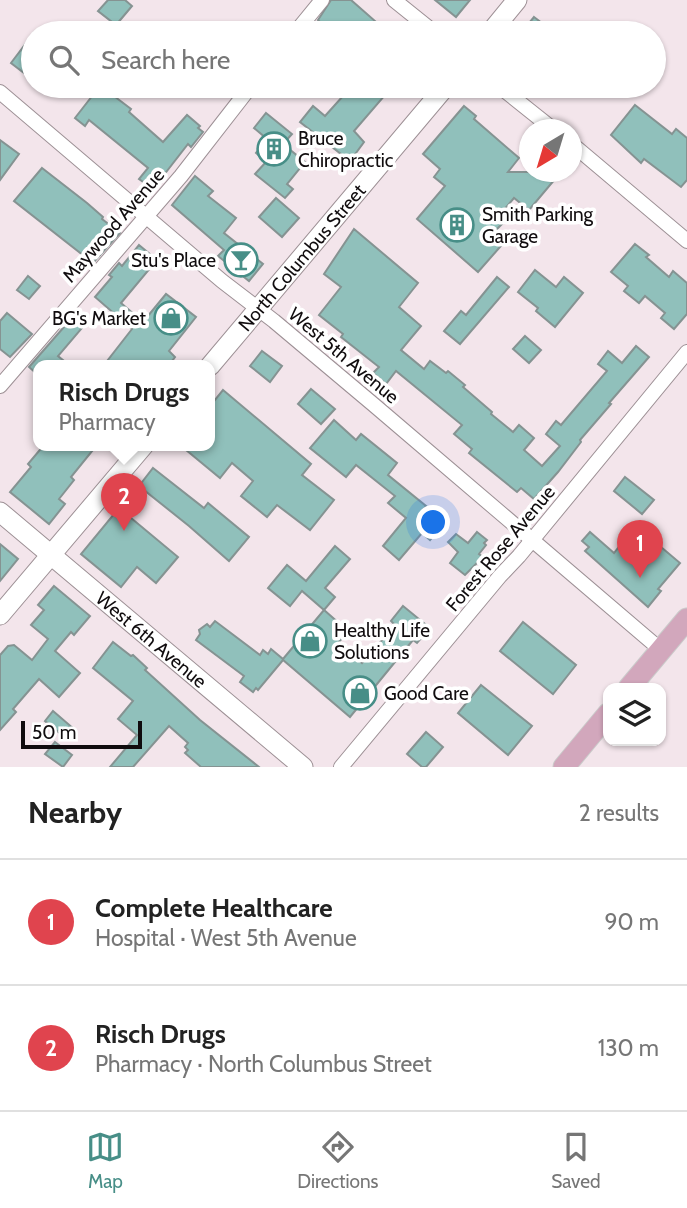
<!DOCTYPE html>
<meta charset="utf-8">
<style>
:root{--surface:#fff;--page:#f6f6f6;--text:#222;--muted:#767676;--line:#e0e0e0;--accent:#478e87}
body{margin:0;font-family:Cabin,sans-serif;background:var(--page);color:var(--text)}
.controls{position:absolute;right:21px;bottom:21px;display:grid;overflow:hidden;border-radius:14px;box-shadow:0 2px 5px #0004}
.controls button{width:63px;height:63px;display:grid;place-items:center;padding:0;border:0;border-bottom:2px solid var(--line);background:var(--surface);color:var(--text);font:35px sans-serif}
.compass{position:absolute;left:519px;top:119px;width:63px;height:63px;border-radius:50%;background:var(--surface);box-shadow:0 2px 5px #0004;rotate:218deg}
.scale{position:absolute;left:21px;bottom:18px;width:121px;box-sizing:border-box;padding-left:7px;border:4px solid #100c0e;border-top:0;font-size:19px;line-height:24px;white-space:nowrap;color:#100c0e;-webkit-text-stroke:5px #fff;paint-order:stroke}
.you{position:absolute;left:434px;top:523px;width:24px;height:24px;margin:-18px;border:5px solid #fff;border-radius:50%;background:#1a73e8;box-shadow:0 0 0 10px #1a73e833}
.badge{display:grid;place-items:center;width:46px;height:46px;border-radius:50%;background:var(--accent);color:#fff;font-size:23px;font-weight:700}
.pin{position:absolute;translate:-50% -58px;filter:drop-shadow(0 2px 4px #0008)}
.pin::after{content:'';position:absolute;top:37px;width:24px;height:21px;background:inherit;clip-path:polygon(0 0,100% 0,50% 100%)}
.popup{position:absolute;left:33px;top:360px;width:182px;height:91px;box-sizing:border-box;display:grid;place-content:center;border-radius:14px;background:var(--surface);filter:drop-shadow(0 2px 5px #0005);font-size:23px;white-space:nowrap;color:var(--muted)}
.popup b{font-size:26px;color:var(--text)}
.popup::after{content:'';position:absolute;left:50%;top:100%;margin-left:-14px;border:14px solid transparent;border-top-color:var(--surface)}
.list{margin:0;padding:0;list-style:none}
h2{display:flex;justify-content:space-between;align-items:center;height:91px;margin:0;padding:0 28px;font-size:30px}
h2 small{font-size:23px;font-weight:400;color:var(--muted)}
.list li{display:grid;grid-template-columns:46px 1fr auto;gap:21px;align-items:center;box-sizing:border-box;height:126px;padding:0 28px;border-top:2px solid var(--line)}
.list b{display:block;font-size:26px;white-space:nowrap}
.list p{margin:0;font-size:23px;white-space:nowrap;color:var(--muted)}
.list em{font-size:23px;font-style:normal;color:var(--muted)}
.icon{flex:none;width:38px;height:38px;fill:none;stroke:currentColor;stroke-width:2;stroke-linecap:round;stroke-linejoin:round}
.map{position:relative;flex:none;width:687px;height:767px;overflow:hidden}
.search{position:absolute;background:var(--surface);box-shadow:0 2px 5px #0004;left:21px;right:21px;top:21px;height:77px;display:flex;align-items:center;gap:18px;box-sizing:border-box;padding:0 24px;border-radius:38px;color:var(--muted);font-size:26px}
.sheet{height:343px;background:var(--surface)}
nav{display:flex;justify-content:space-around;align-items:center;box-sizing:border-box;height:98px;border-top:2px solid var(--line);background:var(--surface);font-size:19px;color:var(--muted)}
nav a{display:grid;justify-items:center;gap:4px}
nav .on{color:var(--accent)}
.map>svg:first-child{display:block}
.building{fill:#90c0bb;stroke:#859392;stroke-width:2}
.lines{fill:none;stroke-linecap:round;stroke-linejoin:round}
.street-casing{stroke:#9d9095;stroke-width:16}
.secondary-casing{stroke:#9d9095;stroke-width:21}
.primary-casing{stroke:#cacaca;stroke-width:23}
.street{stroke:#fff;stroke-width:14}
.secondary{stroke:#fff;stroke-width:19}
.primary{stroke:#d2a7bc;stroke-width:21}
.labels{text-anchor:middle;stroke-width:7;stroke-linejoin:round;paint-order:stroke}
.poi-label{font-size:19px;fill:#100c0e;stroke:#fff;text-anchor:start}
.street-label{font-size:19px;fill:#100c0e;stroke:#fff}
</style>
<div class="map">
<svg width="687" height="767" viewBox="0 0 687 767">
<rect width="100%" height="100%" fill="#f3e5eb"/>
<g class="building">
<path d="M 108,0 L 125,0 L 132,6 L 116,25 L 98,11 Z"/>
<path d="M 331,0 L 351,0 L 375,21 L 365,33 L 311,33 L 320,22 L 318,20 Z"/>
<path d="M 435,0 L 470,0 L 456,17 Z"/>
<path d="M 534,17 L 555,33 L 521,33 Z"/>
<path d="M 33,34 L 33,80 L 11,63 Z"/>
<path d="M 100,86 L 111,91 L 110,93 L 131,109 L 129,112 L 163,142 L 187,115 L 200,126 L 198,128 L 203,132 L 191,147 L 188,144 L 153,189 L 139,179 L 148,168 L 89,120 L 85,126 L 75,118 Z"/>
<path d="M 352,86 L 376,86 L 386,94 L 354,131 L 364,142 L 350,161 L 300,122 L 313,106 L 325,116 Z"/>
<path d="M 635,105 L 672,134 L 676,129 L 687,138 L 687,180 L 681,187 L 644,159 L 641,163 L 611,135 Z"/>
<path d="M 464,106 L 476,116 L 474,119 L 519,158 L 508,172 L 561,172 L 529,210 L 514,198 L 497,218 L 503,223 L 496,230 L 507,239 L 478,272 L 417,219 L 445,186 L 434,177 L 440,169 L 423,154 Z"/>
<path d="M 266,113 L 292,134 L 283,144 L 305,162 L 287,184 L 293,189 L 285,198 L 255,174 L 266,162 L 256,153 L 267,139 L 254,128 Z"/>
<path d="M 0,140 L 19,154 L 0,180 Z"/>
<path d="M 42,168 L 87,203 L 103,217 L 102,219 L 120,233 L 93,263 L 14,201 Z"/>
<path d="M 195,176 L 213,191 L 208,196 L 236,218 L 224,233 L 263,264 L 249,281 L 218,256 L 224,250 L 172,205 Z"/>
<path d="M 276,198 L 299,218 L 282,237 L 259,217 Z"/>
<path d="M 354,229 L 418,283 L 399,307 L 421,326 L 401,350 L 424,369 L 430,361 L 446,373 L 448,371 L 465,385 L 463,387 L 492,412 L 491,414 L 513,432 L 519,425 L 534,438 L 524,450 L 542,466 L 560,446 L 546,434 L 556,421 L 561,425 L 607,371 L 598,364 L 608,351 L 622,363 L 636,346 L 649,357 L 609,403 L 611,404 L 580,440 L 581,442 L 558,472 L 534,499 L 521,488 L 517,492 L 469,453 L 472,449 L 454,434 L 462,425 L 396,371 L 386,384 L 373,373 L 379,367 L 341,337 L 343,334 L 319,315 L 341,287 L 324,274 Z"/>
<path d="M 635,244 L 649,255 L 646,257 L 669,277 L 673,271 L 687,283 L 687,314 L 674,329 L 661,318 L 665,313 L 645,296 L 639,303 L 624,291 L 628,286 L 611,272 Z"/>
<path d="M 139,245 L 157,260 L 121,303 L 143,322 L 166,294 L 196,317 L 169,351 L 175,357 L 169,365 L 104,365 L 132,329 L 95,297 L 112,277 L 109,275 L 119,263 L 122,266 Z"/>
<path d="M 535,270 L 556,287 L 564,277 L 583,293 L 555,327 L 536,311 L 538,308 L 518,292 Z"/>
<path d="M 28,276 L 40,286 L 29,299 L 17,290 Z"/>
<path d="M 497,277 L 509,287 L 460,344 L 444,331 L 461,311 L 466,315 Z"/>
<path d="M 7,313 L 32,334 L 10,357 L 0,349 L 0,321 Z"/>
<path d="M 71,319 L 82,328 L 58,356 L 69,365 L 38,365 L 38,375 L 29,367 Z"/>
<path d="M 525,336 L 541,350 L 529,363 L 513,349 Z"/>
<path d="M 262,351 L 282,366 L 270,382 L 250,366 Z"/>
<path d="M 311,389 L 335,409 L 321,424 L 298,404 Z"/>
<path d="M 223,390 L 311,464 L 302,475 L 334,500 L 310,530 L 277,505 L 267,517 L 241,496 L 253,481 L 232,463 L 220,478 L 180,445 L 210,445 L 210,406 Z"/>
<path d="M 334,420 L 356,440 L 361,434 L 397,463 L 388,475 L 426,506 L 422,511 L 441,527 L 430,540 L 422,533 L 399,560 L 383,546 L 406,518 L 388,503 L 395,496 L 356,465 L 346,477 L 310,448 Z"/>
<path d="M 44,445 L 97,445 L 71,477 L 74,480 L 59,499 L 65,504 L 49,524 L 10,492 L 31,467 L 28,464 Z"/>
<path d="M 153,468 L 204,508 L 208,503 L 249,537 L 229,561 L 189,526 L 139,486 Z"/>
<path d="M 625,477 L 654,500 L 642,514 L 614,491 Z"/>
<path d="M 119,508 L 178,557 L 156,583 L 137,567 L 121,587 L 81,554 Z"/>
<path d="M 477,532 L 487,540 L 484,543 L 486,545 L 479,554 L 483,557 L 465,575 L 450,563 L 458,552 L 448,542 L 456,534 L 468,543 Z"/>
<path d="M 590,532 L 614,553 L 618,548 L 637,564 L 655,542 L 680,563 L 658,589 L 661,591 L 648,607 L 585,551 L 589,547 L 582,541 Z"/>
<path d="M 0,544 L 18,559 L 0,581 Z"/>
<path d="M 335,546 L 350,559 L 325,588 L 335,597 L 324,610 L 302,591 L 290,606 L 268,588 L 287,565 L 306,581 Z"/>
<path d="M 54,586 L 90,616 L 74,635 L 71,632 L 55,651 L 80,673 L 59,697 L 39,679 L 13,709 L 16,712 L 0,730 L 0,655 L 8,646 L 14,645 L 32,660 L 48,639 L 31,625 L 44,610 L 38,605 Z"/>
<path d="M 403,606 L 430,628 L 417,643 L 413,640 L 350,717 L 283,660 L 258,690 L 256,688 L 253,692 L 240,682 L 244,676 L 196,640 L 200,634 L 199,630 L 207,624 L 210,627 L 215,621 L 260,655 L 263,650 L 268,654 L 271,649 L 283,659 L 324,610 L 348,631 L 338,643 L 362,663 L 395,625 L 391,621 Z"/>
<path d="M 523,622 L 576,665 L 553,694 L 500,651 Z"/>
<path d="M 113,642 L 131,656 L 133,655 L 147,668 L 145,670 L 200,720 L 259,767 L 201,767 L 185,753 L 188,750 L 185,747 L 188,743 L 169,726 L 133,767 L 110,767 L 137,735 L 118,719 L 133,701 L 93,668 Z"/>
<path d="M 481,685 L 532,726 L 508,755 L 458,713 Z"/>
<path d="M 53,711 L 74,729 L 66,738 L 45,721 Z"/>
<path d="M 426,732 L 443,747 L 426,767 L 422,767 L 407,754 Z"/>
<path d="M 55,742 L 72,755 L 63,767 L 45,754 Z"/>
</g>
<g class="lines">
<defs>
<g id="street">
<path d="M 394,0 L 435,33"/>
<path d="M 295,33 L 322,0"/>
<path d="M 499,86 L 554,130"/>
<path d="M 0,92 L 222,281 L 274,321 L 374,405 L 661,650"/>
<path d="M 572,144 L 687,241"/>
<path d="M 0,386 L 181,176 L 251,86"/>
<path d="M 341,767 L 500,576 L 519,556 L 687,352"/>
</g>
<g id="secondary">
<path d="M 490,33 L 517,0"/>
<path id="s1" d="M 210,366 L 446,86"/>
<path id="s2" d="M 0,512 L 303,767"/>
<path d="M 0,615 L 144,445"/>
</g>
<g id="primary">
<path d="M 629,688 L 687,619"/>
<path d="M 564,767 L 608,714"/>
</g>
</defs>
<use href="#street" class="street-casing"/>
<use href="#secondary" class="secondary-casing"/>
<use href="#primary" class="primary-casing"/>
<use href="#street" class="street"/>
<use href="#secondary" class="secondary"/>
<use href="#primary" class="primary"/>
</g>
<defs>
<symbol id="building-ring" viewBox="-11 -11 22 22"><circle r="9.5" fill="#fff" stroke="#478e87" stroke-width="1.5"/><path d="M-4-6H4V6H1V3H-1V6H-4ZM-2.5-4.3h1.7v1.8h-1.7ZM.8-4.3h1.7v1.8H.8ZM-2.5-1h1.7V.8h-1.7ZM.8-1h1.7V.8H.8Z" fill="#478e87"/></symbol>
<symbol id="bar-ring" viewBox="-11 -11 22 22"><circle r="9.5" fill="#fff" stroke="#478e87" stroke-width="1.5"/><path d="M-6-5H6L.8 .8V4.5H3.5V6h-7V4.5H-.8V.8Z" fill="#478e87"/></symbol>
<symbol id="shop-ring" viewBox="-11 -11 22 22"><circle r="9.5" fill="#fff" stroke="#478e87" stroke-width="1.5"/><path d="M-5-2.5h2.3a2.7 3.5 0 0 1 5.4 0H5L5.5 6h-11ZM-1.5-2.5h3a1.5 2.3 0 0 0-3 0Z" fill="#478e87"/></symbol>
</defs>
<g fill-rule="evenodd">
<use href="#building-ring" x="255" y="130" width="38" height="38"/>
<use href="#building-ring" x="438" y="206" width="38" height="38"/>
<use href="#bar-ring" x="222" y="241" width="38" height="38"/>
<use href="#shop-ring" x="152" y="299" width="38" height="38"/>
<use href="#shop-ring" x="291" y="622" width="38" height="38"/>
<use href="#shop-ring" x="341" y="674" width="38" height="38"/>
</g>
<g class="labels">
<g class="poi-label">
<text x="298" y="145">Bruce<tspan x="298" dy="22">Chiropractic</tspan></text>
<text x="482" y="221">Smith Parking<tspan x="482" dy="22">Garage</tspan></text>
<text x="216" y="267" text-anchor="end">Stu's Place</text>
<text x="146" y="325" text-anchor="end">BG's Market</text>
<text x="334" y="637">Healthy Life<tspan x="334" dy="22">Solutions</tspan></text>
<text x="384" y="700">Good Care</text>
</g>
<g class="street-label">
<text transform="translate(113 225) rotate(-49)" y="7">Maywood Avenue</text>
<text dy="7" stroke="none"><textPath href="#s1" startOffset="142">North Columbus Street</textPath></text>
<text transform="translate(344 355) rotate(40)" y="7">West 5th Avenue</text>
<text transform="translate(500 548) rotate(-50)" y="7">Forest Rose Avenue</text>
<text dy="7" stroke="none"><textPath href="#s2" startOffset="198">West 6th Avenue</textPath></text>
</g>
</g>
</svg>
<div class="controls">
<button><svg class="icon" aria-label="layers" viewBox="0 0 24 24"><path d="M12 4l9 5-9 5-9-5zM3 14l9 5 9-5"/></svg></button>
</div>
<svg class="compass" viewBox="-18 -18 36 36"><path d="M0-13l5 13h-10z" fill="#e53935"/><path d="M0 13l5-13h-10z" fill="#767676"/></svg>
<div class="scale">50 m</div>
<div class="you"></div>
<div class="pin badge" style="left:640px;top:578px;background:#e0444e">1</div>
<div class="pin badge" style="left:124px;top:531px;background:#e0444e">2</div>
<div class="popup"><b>Risch Drugs</b>Pharmacy</div>
<div class="search"><svg class="icon" aria-label="search" viewBox="0 0 24 24"><circle cx="10" cy="10" r="6"/><path d="M15 15l6 6"/></svg>Search here</div>
</div>
<section class="sheet">
<h2>Nearby<small>2 results</small></h2>
<ul class="list">
<li><span class="badge" style="background:#e0444e">1</span><div><b>Complete Healthcare</b><p>Hospital · West 5th Avenue</p></div><em>90 m</em></li>
<li><span class="badge" style="background:#e0444e">2</span><div><b>Risch Drugs</b><p>Pharmacy · North Columbus Street</p></div><em>130 m</em></li>
</ul>
</section>
<nav>
<a class="on"><svg class="icon" aria-label="map" viewBox="0 0 24 24"><path d="M3 6l6-2 6 2 6-2v14l-6 2-6-2-6 2zM9 4v14M15 6v14"/></svg>Map</a>
<a><svg class="icon" aria-label="directions" viewBox="0 0 24 24"><path d="M12 3l9 9-9 9-9-9zM9 14v-3h6M13 9l2 2-2 2"/></svg>Directions</a>
<a><svg class="icon" aria-label="saved" viewBox="0 0 24 24"><path d="M7 4h10v16l-5-4-5 4z"/></svg>Saved</a>
</nav>
